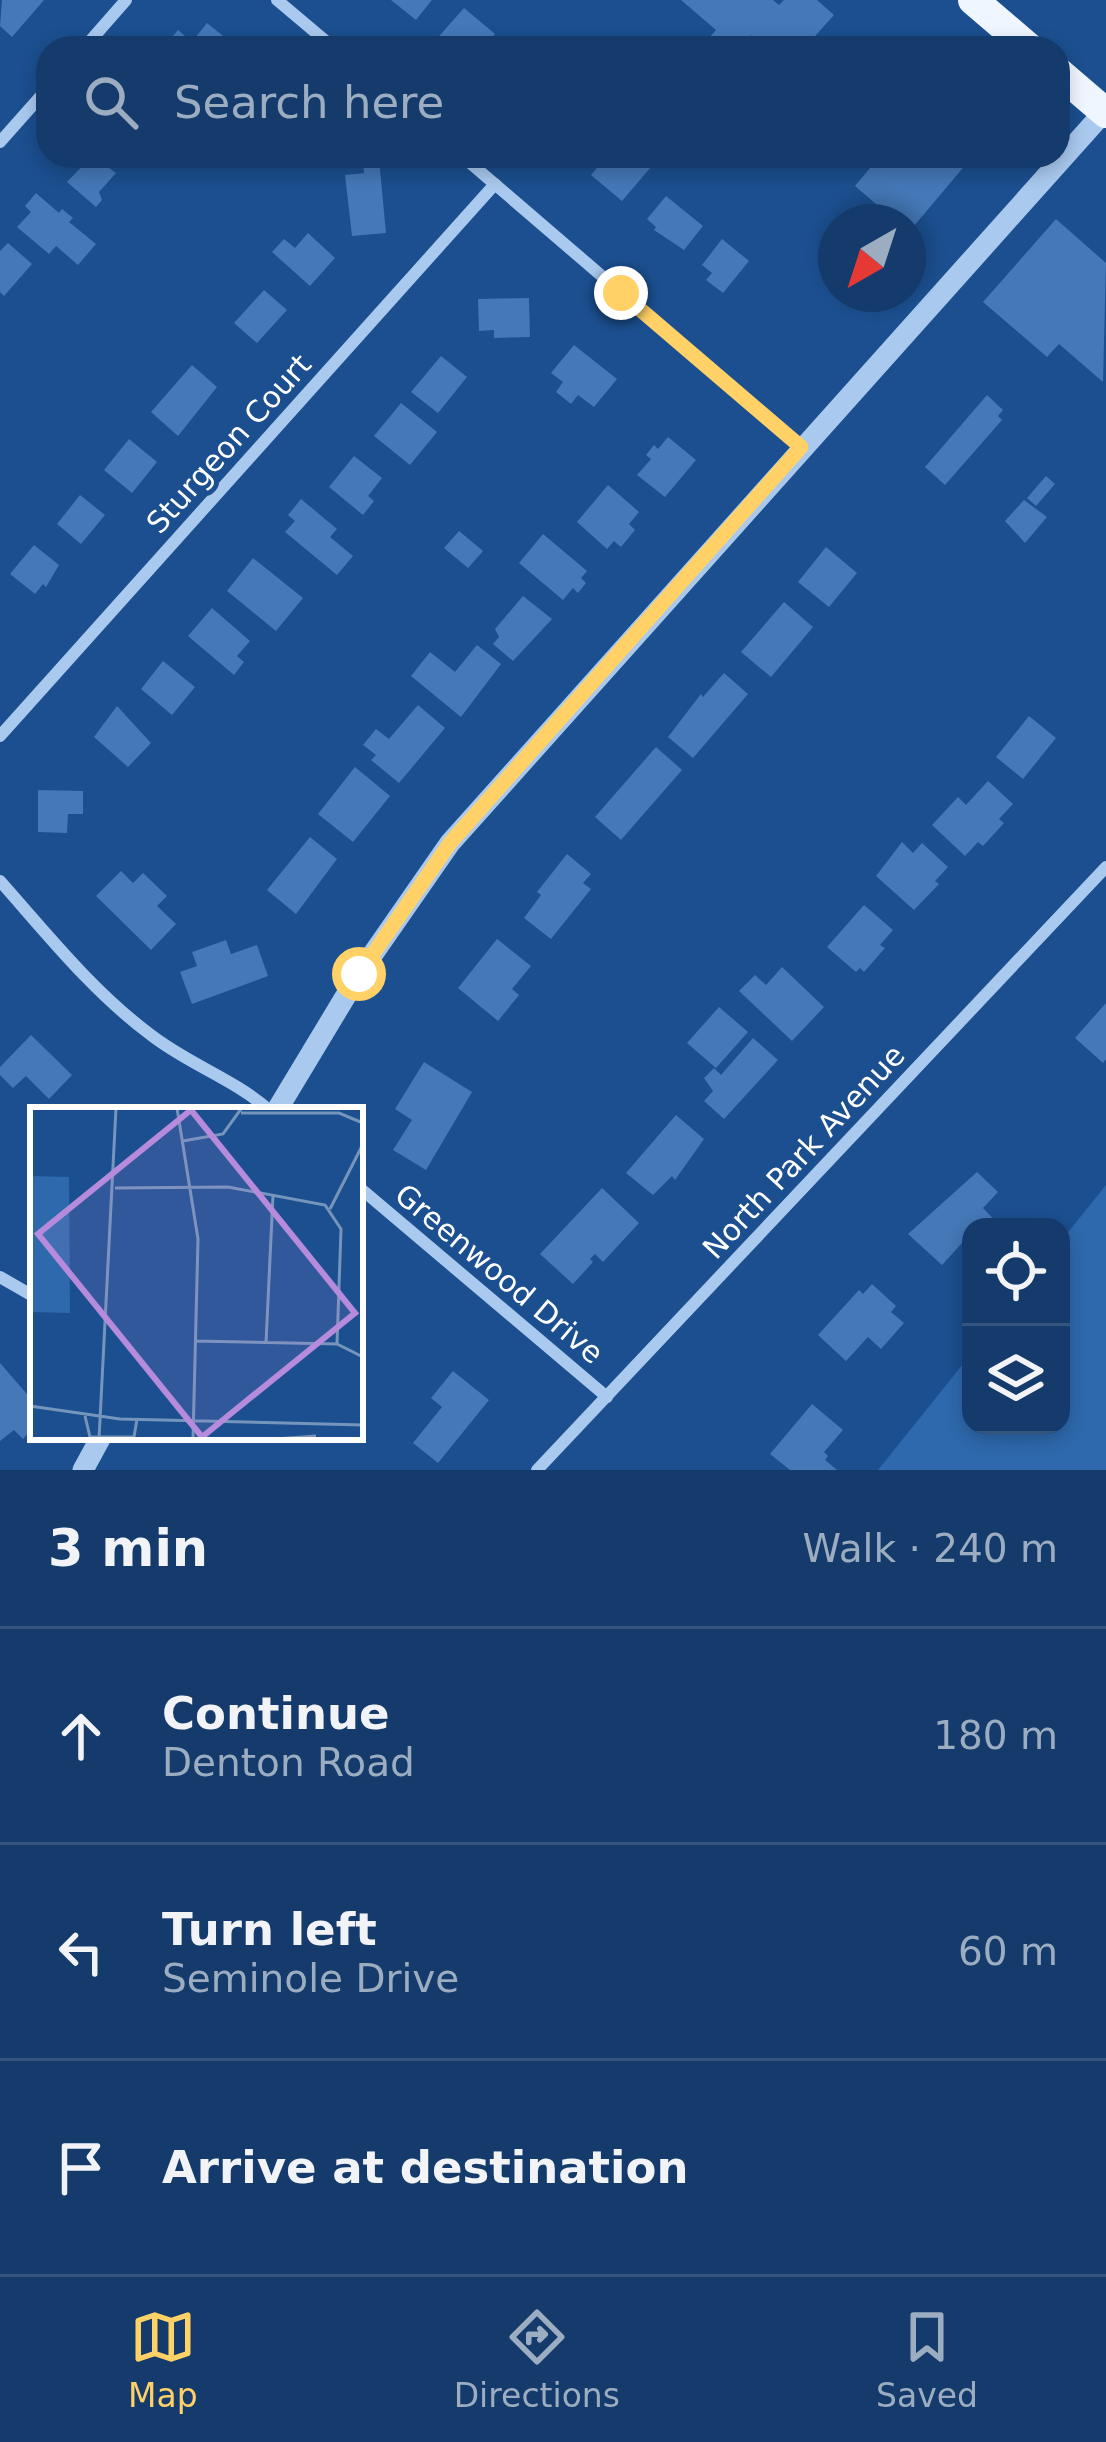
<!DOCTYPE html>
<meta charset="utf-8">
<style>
:root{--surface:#143b6b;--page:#214673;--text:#f1f3f6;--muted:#9dadc1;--line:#33557e;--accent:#ffd166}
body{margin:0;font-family:"DejaVu Sans",sans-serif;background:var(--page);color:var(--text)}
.controls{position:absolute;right:36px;bottom:36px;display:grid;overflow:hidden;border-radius:24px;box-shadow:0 6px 18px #0003}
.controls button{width:108px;height:108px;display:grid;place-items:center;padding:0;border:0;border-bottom:3px solid var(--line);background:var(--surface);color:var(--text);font:60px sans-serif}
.compass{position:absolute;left:818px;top:204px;width:108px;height:108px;border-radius:50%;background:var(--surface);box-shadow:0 6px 18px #0003;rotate:219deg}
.stop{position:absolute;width:36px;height:36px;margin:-27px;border:9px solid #ffd166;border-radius:50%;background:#fff}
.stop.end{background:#ffd166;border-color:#fff;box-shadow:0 3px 12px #0008}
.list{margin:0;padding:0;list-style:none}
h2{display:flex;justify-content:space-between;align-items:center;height:156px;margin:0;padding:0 48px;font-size:51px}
h2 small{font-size:39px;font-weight:400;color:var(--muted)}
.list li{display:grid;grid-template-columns:78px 1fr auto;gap:36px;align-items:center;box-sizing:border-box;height:216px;padding:0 48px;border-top:3px solid var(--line)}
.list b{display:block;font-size:45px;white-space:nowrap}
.list p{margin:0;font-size:39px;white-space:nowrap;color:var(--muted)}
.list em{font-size:39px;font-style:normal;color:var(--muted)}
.icon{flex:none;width:66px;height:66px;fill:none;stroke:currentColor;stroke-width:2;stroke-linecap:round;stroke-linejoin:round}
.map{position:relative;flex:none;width:1106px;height:1470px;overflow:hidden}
.search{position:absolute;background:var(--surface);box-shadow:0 6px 18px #0003;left:36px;right:36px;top:36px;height:132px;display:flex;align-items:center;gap:30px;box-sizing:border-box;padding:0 42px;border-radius:36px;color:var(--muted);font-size:45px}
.sheet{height:804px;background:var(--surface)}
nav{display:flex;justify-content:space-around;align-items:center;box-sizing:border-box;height:168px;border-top:3px solid var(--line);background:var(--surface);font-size:33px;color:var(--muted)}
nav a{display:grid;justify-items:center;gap:6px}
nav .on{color:var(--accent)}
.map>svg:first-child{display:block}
.green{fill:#2e69ad}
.building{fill:#4478b7}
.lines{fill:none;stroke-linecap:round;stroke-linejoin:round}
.minor{stroke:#a9c9ee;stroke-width:12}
.tertiary{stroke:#a9c9ee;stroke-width:21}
.primary{stroke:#f0f6ff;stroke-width:30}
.route{stroke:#ffd166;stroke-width:15}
.labels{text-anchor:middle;stroke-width:10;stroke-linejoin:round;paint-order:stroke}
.street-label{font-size:30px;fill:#fff;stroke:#1b4f8f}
.inset-road{fill:none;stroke:#7695bc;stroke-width:3}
.view{fill:#b68bdc;fill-opacity:0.15;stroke:#b68bdc;stroke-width:6}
.inset-edge{fill:none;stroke:#fff;stroke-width:6}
</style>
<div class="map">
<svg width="1106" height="1470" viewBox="0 0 1106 1470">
<rect width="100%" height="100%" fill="#1b4f8f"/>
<path class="green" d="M 1106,1185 L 1106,1470 L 878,1470 L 971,1354 L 971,1425 L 1061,1425 L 1061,1241 Z"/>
<g class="building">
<path d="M 2,0 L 44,0 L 12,37 L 0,26 Z"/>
<path d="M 391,0 L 432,0 L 416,20 Z"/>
<path d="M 681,0 L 773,0 L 779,5 L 784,0 L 817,0 L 834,15 L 808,44 L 804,40 L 798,48 L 742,48 L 753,33 L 739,48 L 700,48 L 716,30 Z"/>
<path d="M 464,8 L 495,34 L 484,48 L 439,48 L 433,43 Z"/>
<path d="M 207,23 L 238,48 L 163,48 L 178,30 L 192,42 Z"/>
<path d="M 92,156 L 116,173 L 99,192 L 102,200 L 96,207 L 67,182 Z"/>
<path d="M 607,156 L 622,156 L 628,161 L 638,156 L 651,167 L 622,201 L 591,175 Z"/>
<path d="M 880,156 L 973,156 L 908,233 L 908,222 L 897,222 L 855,186 Z"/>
<path d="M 379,159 L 386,233 L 352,236 L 345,175 L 364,173 L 363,161 Z"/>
<path d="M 36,193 L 59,213 L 62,209 L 73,218 L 69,222 L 96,244 L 78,265 L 56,246 L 49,254 L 17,227 L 31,212 L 25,206 Z"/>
<path d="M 666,196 L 703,226 L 684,250 L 654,230 L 656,227 L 647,219 Z"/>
<path d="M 1056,219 L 1106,263 L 1103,382 L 1059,344 L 1047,357 L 983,302 Z"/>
<path d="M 308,233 L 335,258 L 310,286 L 272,252 L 284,239 L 295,248 Z"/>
<path d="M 722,239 L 749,261 L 723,293 L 706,280 L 712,273 L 702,265 Z"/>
<path d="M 8,243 L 32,264 L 4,296 L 0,292 L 0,251 Z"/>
<path d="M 264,290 L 287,310 L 257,343 L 234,323 Z"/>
<path d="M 529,298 L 530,337 L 494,338 L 494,330 L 479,331 L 478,299 Z"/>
<path d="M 574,345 L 617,379 L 594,407 L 578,395 L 571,404 L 556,392 L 563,382 L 551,373 Z"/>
<path d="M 441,356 L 467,377 L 438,413 L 411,392 Z"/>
<path d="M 192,365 L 217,387 L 178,436 L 151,412 Z"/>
<path d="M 987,395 L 1003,410 L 998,416 L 1002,420 L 945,485 L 925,467 Z"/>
<path d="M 401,403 L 437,432 L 410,465 L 374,436 Z"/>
<path d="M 668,437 L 696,460 L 665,497 L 637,475 L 651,459 L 646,455 L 654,445 L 658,449 Z"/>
<path d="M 129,439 L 157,462 L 132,493 L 104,470 Z"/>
<path d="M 354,456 L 382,478 L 368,496 L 374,501 L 363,515 L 329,487 Z"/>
<path d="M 1046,476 L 1055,484 L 1036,506 L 1027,498 Z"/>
<path d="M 608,485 L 639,512 L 629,524 L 635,530 L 621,547 L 614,541 L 607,549 L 577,522 Z"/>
<path d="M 80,495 L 105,515 L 81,544 L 57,524 Z"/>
<path d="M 301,499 L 337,529 L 330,537 L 353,556 L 337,575 L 285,532 L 295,521 L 288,515 Z"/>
<path d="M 1024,500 L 1047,517 L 1025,543 L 1005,521 Z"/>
<path d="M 459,531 L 483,551 L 468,568 L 444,548 Z"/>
<path d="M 543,534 L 587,571 L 581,578 L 586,583 L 578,593 L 573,588 L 563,600 L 519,563 Z"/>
<path d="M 34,545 L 59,565 L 46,587 L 43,584 L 35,594 L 10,574 Z"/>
<path d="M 826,547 L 857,573 L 829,607 L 798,582 Z"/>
<path d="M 253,558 L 303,598 L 276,631 L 227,591 Z"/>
<path d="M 523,596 L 552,619 L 513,661 L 493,644 L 499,637 L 495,629 Z"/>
<path d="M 784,602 L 813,627 L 771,677 L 741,652 Z"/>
<path d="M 212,608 L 250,641 L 237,656 L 244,662 L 234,675 L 188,636 Z"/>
<path d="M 477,645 L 501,664 L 461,717 L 411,676 L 430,652 L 455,672 Z"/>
<path d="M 163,661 L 195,687 L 172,715 L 141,689 Z"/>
<path d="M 724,673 L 748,694 L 693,758 L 668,737 L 701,694 L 703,697 Z"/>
<path d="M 418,705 L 445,728 L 399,783 L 371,760 L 376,755 L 363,745 L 376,729 L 389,739 Z"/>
<path d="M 117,706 L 151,743 L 128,767 L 94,737 Z"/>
<path d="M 1029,716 L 1056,738 L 1023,779 L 996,757 Z"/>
<path d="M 656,747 L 682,770 L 621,840 L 595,817 Z"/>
<path d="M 355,767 L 390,796 L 353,842 L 318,814 Z"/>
<path d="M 988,781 L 1013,804 L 999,819 L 1004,823 L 983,846 L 978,842 L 965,856 L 932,825 L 958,797 L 966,805 Z"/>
<path d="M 38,790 L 83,791 L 83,814 L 68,814 L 67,833 L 38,832 Z"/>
<path d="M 310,837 L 337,859 L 296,914 L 267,890 Z"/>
<path d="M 902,842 L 913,853 L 922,843 L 948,867 L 935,881 L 939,884 L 914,910 L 876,876 Z"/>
<path d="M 567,854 L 591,874 L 583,883 L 591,889 L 551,939 L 524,918 L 541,895 L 537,892 Z"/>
<path d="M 121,871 L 133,883 L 143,873 L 167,896 L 157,906 L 176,924 L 151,950 L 96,896 Z"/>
<path d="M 864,905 L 893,930 L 880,945 L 885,948 L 864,972 L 860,968 L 856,972 L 827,947 Z"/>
<path d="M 497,939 L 531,966 L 512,989 L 519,995 L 498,1021 L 458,988 Z"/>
<path d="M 226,940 L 231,954 L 257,945 L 268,976 L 192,1004 L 180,972 L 197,966 L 192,952 Z"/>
<path d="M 782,967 L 824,1007 L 792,1041 L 739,991 L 755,975 L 766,985 Z"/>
<path d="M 1106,1003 L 1106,1059 L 1103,1063 L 1075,1038 Z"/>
<path d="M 719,1007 L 748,1032 L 716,1068 L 687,1043 Z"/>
<path d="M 31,1035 L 72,1075 L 49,1099 L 26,1076 L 13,1088 L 0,1075 L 0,1067 Z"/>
<path d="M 753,1038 L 778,1060 L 724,1119 L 704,1101 L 713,1091 L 704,1078 L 714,1068 L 721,1075 Z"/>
<path d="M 424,1062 L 472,1092 L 426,1170 L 393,1150 L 412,1120 L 395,1109 Z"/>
<path d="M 676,1115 L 704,1139 L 675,1180 L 672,1176 L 653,1195 L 626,1173 Z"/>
<path d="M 977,1172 L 998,1192 L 983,1208 L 1001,1227 L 971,1227 L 971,1251 L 962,1243 L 942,1265 L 908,1234 Z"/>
<path d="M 602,1188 L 639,1223 L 603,1262 L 595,1254 L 590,1259 L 593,1262 L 573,1284 L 540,1254 Z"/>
<path d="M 872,1284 L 896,1306 L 891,1312 L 904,1323 L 881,1349 L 868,1337 L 846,1361 L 818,1335 L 859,1290 L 863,1294 Z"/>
<path d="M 0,1363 L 33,1401 L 33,1428 L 23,1439 L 14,1430 L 0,1441 Z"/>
<path d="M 453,1371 L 489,1400 L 438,1463 L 413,1443 L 442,1407 L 431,1398 Z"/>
<path d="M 812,1404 L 843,1430 L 824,1452 L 828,1456 L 825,1460 L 837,1470 L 790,1470 L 770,1454 Z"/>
</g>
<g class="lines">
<g class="minor">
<path d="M 277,0 L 334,48"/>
<path d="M 84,48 L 126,0"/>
<path d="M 0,142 L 48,88"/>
<path d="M 462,156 L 801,447"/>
<path d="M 0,736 L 495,184"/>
<path d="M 0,881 C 48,935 93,992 151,1035 C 188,1064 234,1079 269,1110"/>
<path d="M 360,1188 L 607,1397"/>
<path d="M 0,1277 L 33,1296"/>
<path d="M 537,1470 L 1106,867"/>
</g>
<g class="tertiary">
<path d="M 277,1110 L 359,974 L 450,843 L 1104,112"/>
<path d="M 83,1470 L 101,1437"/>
</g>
<g class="primary">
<path d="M 973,0 L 1029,48"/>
<path d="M 1058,72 L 1106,113"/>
</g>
</g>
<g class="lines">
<path class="route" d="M 359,974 L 450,843 L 801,447 L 621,293"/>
</g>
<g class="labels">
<g class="street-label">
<text transform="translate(229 444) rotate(-48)" y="10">Sturgeon Court</text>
<text transform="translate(804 1152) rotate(-47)" y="10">North Park Avenue</text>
<text transform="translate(499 1274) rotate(40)" y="10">Greenwood Drive</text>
</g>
</g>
<g transform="translate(30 1107)">
<rect width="333" height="333" fill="#1b4f8f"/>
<path d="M 0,69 L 39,70 L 40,206 L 0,205 Z" fill="#2e69ad"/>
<path class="inset-road" d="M 147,1 L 168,132 L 163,332M 211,6 L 309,6 L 333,16M 153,34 L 193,27 L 211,2M 85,81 L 198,80 L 295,98 L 311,122 L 307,237M 300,102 L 333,37M 164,234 L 307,237 L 333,250M 236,236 L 243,88M 0,299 L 90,312 L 333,318M 55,309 L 60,330 L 104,330 L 107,312M 69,332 L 86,1M 245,332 L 286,329"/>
<path class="view" d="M 161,3 L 325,206 L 172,330 L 8,127 Z"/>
<rect width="333" height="333" class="inset-edge"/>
</g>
</svg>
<div class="controls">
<button><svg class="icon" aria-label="locate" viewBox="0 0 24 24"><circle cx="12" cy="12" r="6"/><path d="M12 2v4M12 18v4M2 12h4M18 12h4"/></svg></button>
<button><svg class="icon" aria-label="layers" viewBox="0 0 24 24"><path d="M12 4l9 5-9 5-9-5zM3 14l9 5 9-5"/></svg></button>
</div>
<svg class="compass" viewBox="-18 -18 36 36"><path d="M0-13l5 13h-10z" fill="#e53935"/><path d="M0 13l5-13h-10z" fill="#9dadc1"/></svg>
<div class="stop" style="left:359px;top:974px"></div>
<div class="stop end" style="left:621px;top:293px"></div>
<div class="search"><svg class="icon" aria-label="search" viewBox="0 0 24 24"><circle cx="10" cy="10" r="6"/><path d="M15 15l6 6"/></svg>Search here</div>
</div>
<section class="sheet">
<h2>3 min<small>Walk · 240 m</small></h2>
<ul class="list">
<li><svg class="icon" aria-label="ahead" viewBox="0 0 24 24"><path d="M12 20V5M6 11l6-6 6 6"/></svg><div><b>Continue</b><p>Denton Road</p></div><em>180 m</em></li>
<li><svg class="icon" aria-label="left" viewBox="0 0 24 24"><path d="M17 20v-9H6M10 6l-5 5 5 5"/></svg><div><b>Turn left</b><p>Seminole Drive</p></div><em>60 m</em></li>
<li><svg class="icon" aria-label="arrive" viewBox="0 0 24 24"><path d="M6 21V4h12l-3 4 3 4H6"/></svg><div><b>Arrive at destination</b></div></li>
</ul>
</section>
<nav>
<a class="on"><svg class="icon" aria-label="map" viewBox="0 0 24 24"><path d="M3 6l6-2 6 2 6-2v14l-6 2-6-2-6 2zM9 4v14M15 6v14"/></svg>Map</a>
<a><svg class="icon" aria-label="directions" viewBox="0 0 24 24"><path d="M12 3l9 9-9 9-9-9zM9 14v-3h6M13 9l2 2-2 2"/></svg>Directions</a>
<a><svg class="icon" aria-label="saved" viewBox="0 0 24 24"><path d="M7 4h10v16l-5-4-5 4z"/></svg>Saved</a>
</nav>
